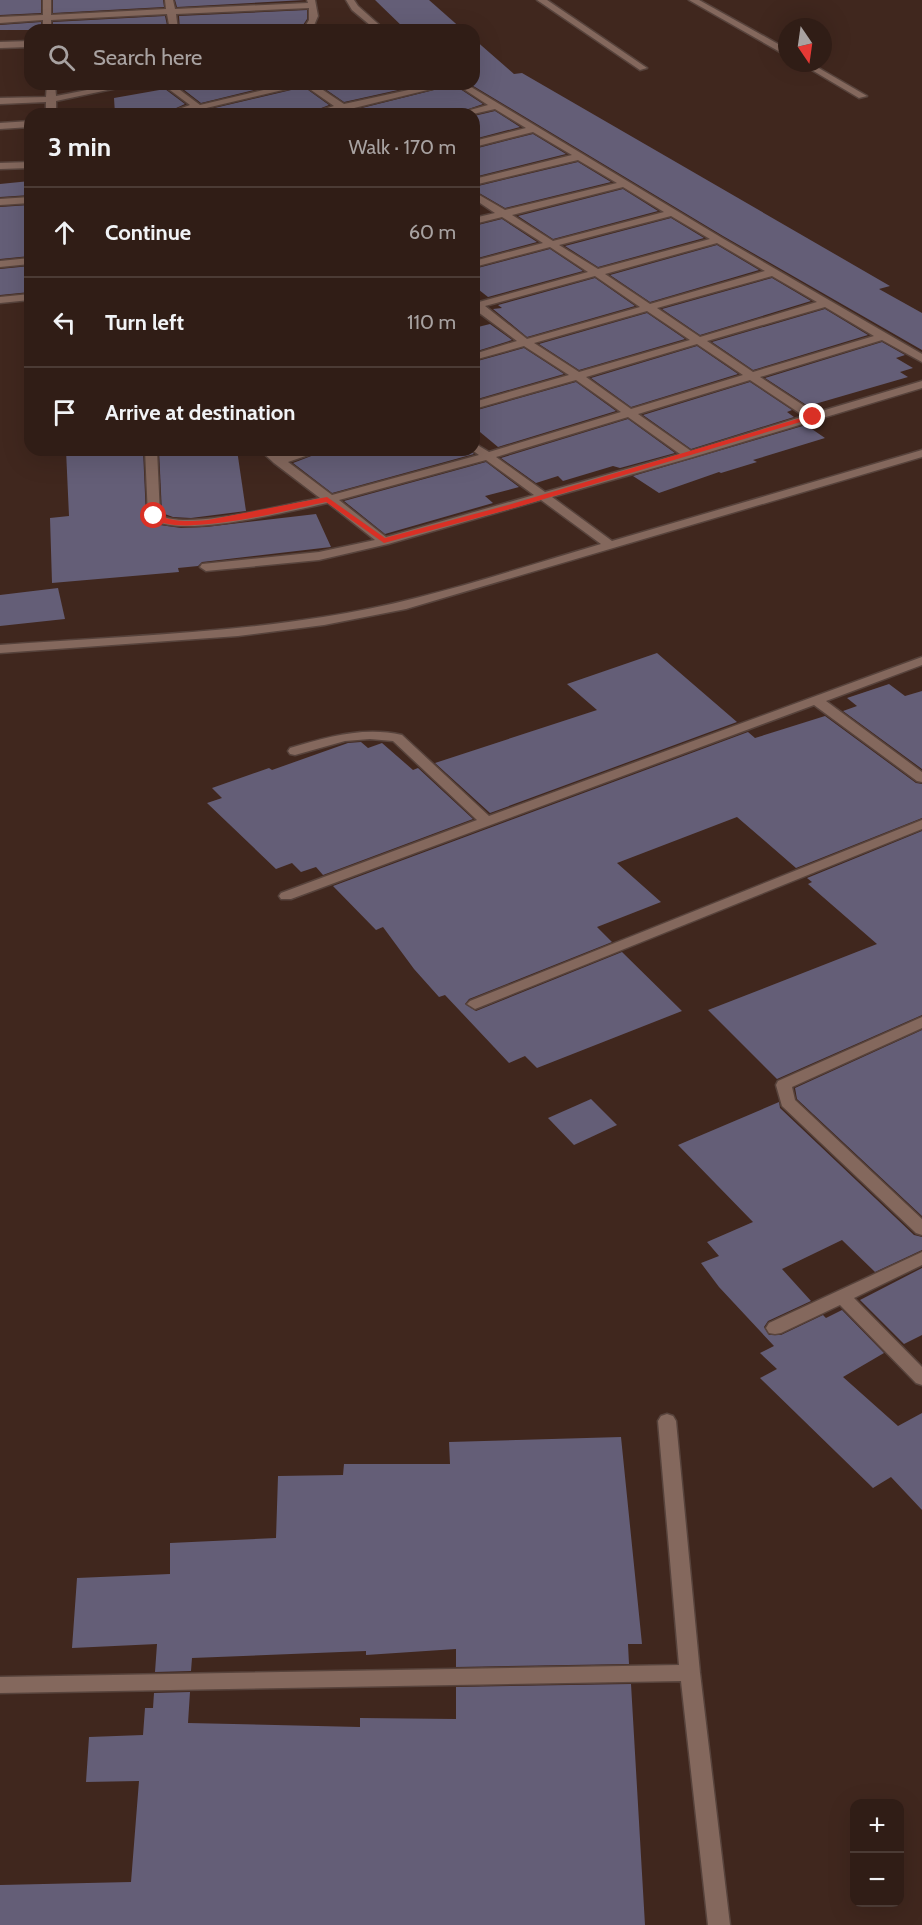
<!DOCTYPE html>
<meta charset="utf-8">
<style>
:root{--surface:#301d16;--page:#3c2a23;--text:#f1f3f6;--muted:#a8a2a1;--line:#4b3b35}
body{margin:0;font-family:Cabin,sans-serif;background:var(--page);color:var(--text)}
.controls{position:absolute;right:18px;bottom:18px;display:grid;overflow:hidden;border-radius:12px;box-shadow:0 6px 24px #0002}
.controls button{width:54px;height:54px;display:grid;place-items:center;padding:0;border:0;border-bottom:2px solid var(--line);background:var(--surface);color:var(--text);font:30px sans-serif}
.compass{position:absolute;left:778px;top:18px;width:54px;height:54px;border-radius:50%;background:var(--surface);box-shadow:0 6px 24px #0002;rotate:167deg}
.stop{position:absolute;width:18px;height:18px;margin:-14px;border:4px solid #d93025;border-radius:50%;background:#fff}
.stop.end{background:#d93025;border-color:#fff;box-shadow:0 2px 6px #0008}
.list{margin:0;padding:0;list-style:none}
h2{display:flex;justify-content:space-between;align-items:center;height:78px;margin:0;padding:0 24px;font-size:26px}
h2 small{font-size:20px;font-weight:400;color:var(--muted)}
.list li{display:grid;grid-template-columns:39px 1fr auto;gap:18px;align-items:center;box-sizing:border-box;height:90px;padding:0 24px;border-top:2px solid var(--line)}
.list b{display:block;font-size:22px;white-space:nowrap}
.list em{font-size:20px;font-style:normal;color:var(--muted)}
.icon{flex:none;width:33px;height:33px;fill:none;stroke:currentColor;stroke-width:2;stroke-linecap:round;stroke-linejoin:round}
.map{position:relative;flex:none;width:922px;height:1925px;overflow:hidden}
.search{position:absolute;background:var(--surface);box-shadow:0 6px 24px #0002;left:24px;top:24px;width:456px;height:66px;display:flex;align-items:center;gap:15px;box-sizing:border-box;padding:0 21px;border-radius:18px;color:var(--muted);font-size:22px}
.panel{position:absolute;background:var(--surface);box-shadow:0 6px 24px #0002;left:24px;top:108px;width:456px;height:348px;border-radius:18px}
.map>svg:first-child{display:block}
.building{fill:#645e77}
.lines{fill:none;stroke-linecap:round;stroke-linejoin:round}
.lane-casing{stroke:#57433c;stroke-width:3}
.street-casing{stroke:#57433c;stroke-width:3}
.lane{fill:#84685d;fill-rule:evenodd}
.street{fill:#84685d;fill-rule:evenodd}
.route{fill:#d93025}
</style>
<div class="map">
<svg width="922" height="1925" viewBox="0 0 922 1925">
<rect width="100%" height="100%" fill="#40271e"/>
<g class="building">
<path d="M 0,0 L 41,0 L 41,13 L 0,15 Z"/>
<path d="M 53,0 L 163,0 L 164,7 L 53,13 Z"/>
<path d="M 175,0 L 305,0 L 177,7 Z"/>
<path d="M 375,0 L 429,0 L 463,30 L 406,30 Z"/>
<path d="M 307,10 L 307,19 L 303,25 L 234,30 L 180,30 L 179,16 Z"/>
<path d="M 165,16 L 168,30 L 53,30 L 53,22 Z"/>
<path d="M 41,22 L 41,30 L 0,30 L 0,25 Z"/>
<path d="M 474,39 L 514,74 L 522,73 L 890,286 L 879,289 L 922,313 L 922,350 L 723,236 L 470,84 L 474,84 Z"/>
<path d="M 191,84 L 279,84 L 201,103 L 179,86 Z"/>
<path d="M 318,84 L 425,84 L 344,102 Z"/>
<path d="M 454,85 L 483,104 L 454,114 L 351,114 L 354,110 Z"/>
<path d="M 304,87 L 329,105 L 306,114 L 206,114 L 206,110 Z"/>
<path d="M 165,89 L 185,104 L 163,114 L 115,114 L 114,98 Z"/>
<path d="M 495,111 L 520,127 L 474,139 L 474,116 Z"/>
<path d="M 533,134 L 566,154 L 474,177 L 474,149 Z"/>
<path d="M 578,162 L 611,182 L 505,208 L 474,190 L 474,187 Z"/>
<path d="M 30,181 L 30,195 L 0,197 L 0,184 Z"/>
<path d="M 623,189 L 658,211 L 553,239 L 518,216 Z"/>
<path d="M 30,205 L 30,256 L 0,259 L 0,207 Z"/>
<path d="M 671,218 L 704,238 L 598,267 L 565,246 Z"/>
<path d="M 502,219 L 537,242 L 474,259 L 474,226 Z"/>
<path d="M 717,245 L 759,270 L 650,302 L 610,275 Z"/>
<path d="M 550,249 L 583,271 L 488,297 L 474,286 L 474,269 Z"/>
<path d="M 30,266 L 30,292 L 0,295 L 0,269 Z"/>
<path d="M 595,278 L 635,306 L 527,337 L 493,309 L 502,308 L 498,305 Z"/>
<path d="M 772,278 L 811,301 L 700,335 L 662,309 Z"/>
<path d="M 825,309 L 868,335 L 753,370 L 712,342 Z"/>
<path d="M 647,313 L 685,339 L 579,370 L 539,344 Z"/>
<path d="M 490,324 L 512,340 L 474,352 L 474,328 Z"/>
<path d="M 882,342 L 905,355 L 896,358 L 913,368 L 900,372 L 908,377 L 808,406 L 765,378 Z"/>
<path d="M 697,346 L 738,374 L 631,407 L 591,378 Z"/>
<path d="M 524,348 L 564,374 L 474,400 L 474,362 Z"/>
<path d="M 576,382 L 616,411 L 498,447 L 474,427 L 474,411 Z"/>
<path d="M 750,382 L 792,410 L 787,412 L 794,417 L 691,449 L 643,415 Z"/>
<path d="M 628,419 L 675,453 L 620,468 L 613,466 L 563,481 L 558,476 L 536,483 L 501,458 Z"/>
<path d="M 806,425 L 825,438 L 753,460 L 757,462 L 721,473 L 719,472 L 659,493 L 633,476 Z"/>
<path d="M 66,450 L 143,450 L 146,516 L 160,525 L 181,528 L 206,527 L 316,514 L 331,547 L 202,562 L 198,566 L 178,568 L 179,572 L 52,583 L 50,518 L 69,516 Z"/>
<path d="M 159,450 L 237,450 L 246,511 L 191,518 L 173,517 L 162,513 Z"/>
<path d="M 327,450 L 470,450 L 474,454 L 332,493 L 293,463 Z"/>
<path d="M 486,462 L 519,487 L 485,496 L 493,503 L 385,534 L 344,501 Z"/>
<path d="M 58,588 L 65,619 L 0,626 L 0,595 Z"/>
<path d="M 657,653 L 737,722 L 490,813 L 435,763 L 597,710 L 567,684 Z"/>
<path d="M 889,684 L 905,696 L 922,691 L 922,769 L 843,711 L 857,706 L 847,698 Z"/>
<path d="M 825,716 L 916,783 L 922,784 L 922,818 L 796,868 L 737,817 L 617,863 L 661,902 L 597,927 L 612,942 L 469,999 L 465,1004 L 476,1011 L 622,952 L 682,1011 L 537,1068 L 525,1056 L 509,1063 L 445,995 L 439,997 L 414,969 L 383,927 L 376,930 L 333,886 L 748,732 L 755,738 Z"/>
<path d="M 361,742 L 368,748 L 382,743 L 413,770 L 418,768 L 473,819 L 323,875 L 316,867 L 301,872 L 292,863 L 276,869 L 207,803 L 222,798 L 212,788 L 269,768 L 272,770 L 348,743 Z"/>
<path d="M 922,831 L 922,1015 L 777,1079 L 708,1010 L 877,944 L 808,884 L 812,882 L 807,878 Z"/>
<path d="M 922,1030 L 922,1216 L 797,1099 L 795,1088 Z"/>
<path d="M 591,1099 L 617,1125 L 574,1145 L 548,1118 Z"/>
<path d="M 779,1102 L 780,1108 L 914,1235 L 922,1237 L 922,1250 L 875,1272 L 842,1240 L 782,1269 L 811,1301 L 768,1321 L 764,1327 L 769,1335 L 781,1335 L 823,1315 L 826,1318 L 842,1310 L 884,1353 L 843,1377 L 898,1426 L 922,1413 L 922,1510 L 891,1477 L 873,1488 L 760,1378 L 777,1369 L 760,1353 L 774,1346 L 719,1287 L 701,1263 L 719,1256 L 707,1242 L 753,1222 L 678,1145 Z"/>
<path d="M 922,1268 L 922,1335 L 904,1344 L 860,1300 Z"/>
<path d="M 621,1437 L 642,1644 L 628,1644 L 629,1664 L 456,1667 L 456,1649 L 366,1655 L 366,1651 L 192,1658 L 191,1671 L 155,1672 L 157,1644 L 72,1648 L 77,1578 L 170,1574 L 170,1543 L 276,1538 L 278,1476 L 343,1475 L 344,1464 L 450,1464 L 449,1442 Z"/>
<path d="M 631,1684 L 645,1925 L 0,1925 L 0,1885 L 131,1882 L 139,1781 L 86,1782 L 89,1737 L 143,1735 L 145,1708 L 153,1708 L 154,1693 L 190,1692 L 188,1723 L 360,1727 L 360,1718 L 456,1719 L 456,1687 Z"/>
</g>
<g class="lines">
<defs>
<g id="lane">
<path d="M 537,0 L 547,0 L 647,68 L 640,70 Z"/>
<path d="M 689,0 L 699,0 L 787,49 L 787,56 Z"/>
<path d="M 800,63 L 810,63 L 867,96 L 859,98 Z"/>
</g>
<g id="street">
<path d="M 43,0 L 51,0 L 51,15 L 166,9 L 165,0 L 173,0 L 175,9 L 308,3 L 307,0 L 315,0 L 318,16 L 312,30 L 303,30 L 309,20 L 309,8 L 176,14 L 178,30 L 170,30 L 167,14 L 51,20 L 51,30 L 43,30 L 43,20 L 0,23 L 0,17 L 43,15 Z"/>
<path d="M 346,0 L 354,0 L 358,6 L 385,30 L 376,30 L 352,10 Z"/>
<path d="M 30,41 L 30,47 L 0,48 L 0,42 Z"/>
<path d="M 47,84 L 55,84 L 56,96 L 118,84 L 136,84 L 56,101 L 56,114 L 46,114 L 46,102 L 0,104 L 0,98 L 46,97 Z"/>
<path d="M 162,84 L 172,84 L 200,105 L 289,84 L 314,84 L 344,104 L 436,84 L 452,84 L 350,109 L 352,111 L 347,114 C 336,109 321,114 308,114 L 334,106 L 304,85 L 202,109 L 205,112 L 203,114 L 194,111 L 165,114 L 190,105 Z"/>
<path d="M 456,84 L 466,84 L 722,238 L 922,354 L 922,362 L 882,340 L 760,377 L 815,413 L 922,381 L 922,388 L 693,457 L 552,497 L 612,541 L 922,450 L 922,457 L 406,609 L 324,625 L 238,636 L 0,653 L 0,645 C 108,637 216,634 323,617 C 417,603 509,571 601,544 L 541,500 L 388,544 L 319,560 L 206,571 L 200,567 L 202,564 L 319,552 L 375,540 L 328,503 C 293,510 172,542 148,516 L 145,450 L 157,450 L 160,515 C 186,531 287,504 320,498 L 274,463 L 260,450 L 273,450 L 282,456 L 304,450 L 323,450 L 288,462 L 332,495 L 479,455 L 472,450 L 474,450 L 474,443 L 489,452 L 621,412 L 576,380 L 474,409 L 474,402 L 569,375 L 524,346 L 474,360 L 474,354 L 517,341 L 474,309 L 474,300 L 479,302 L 588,272 L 550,247 L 474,267 L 474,261 L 543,243 L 502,217 L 474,224 L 474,218 L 495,213 L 474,199 L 474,192 L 505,210 L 617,183 L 578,160 L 474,185 L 474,179 L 572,155 L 533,132 L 474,147 L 474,141 L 526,128 L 495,109 L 473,114 L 456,114 L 488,105 ZM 623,187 L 664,212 L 553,241 L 512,215 ZM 671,216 L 710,239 L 598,269 L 559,245 ZM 717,243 L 765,271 L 650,304 L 605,274 ZM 595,276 L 640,307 L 527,339 L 485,306 ZM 772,276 L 817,302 L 700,337 L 657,308 ZM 825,307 L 874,336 L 753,372 L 707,341 ZM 647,311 L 690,340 L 579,372 L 534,343 ZM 697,344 L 743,375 L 631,409 L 586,377 ZM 750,380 L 804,416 L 691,451 L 638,414 ZM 628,417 L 680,454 L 545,492 L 496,457 ZM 486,460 L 534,495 L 386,537 L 339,500 Z"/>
<path d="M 30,121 L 30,127 L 0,129 L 0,123 Z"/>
<path d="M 30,162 L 30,168 L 0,169 L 0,163 Z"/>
<path d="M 30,197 L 30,203 L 0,205 L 0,199 Z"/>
<path d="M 30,258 L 30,264 L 0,267 L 0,261 Z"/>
<path d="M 30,294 L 30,300 L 0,303 L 0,297 Z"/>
<path d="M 922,657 L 922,665 L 826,701 L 922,772 L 922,782 L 917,781 L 814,705 L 291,899 L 281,899 L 279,896 L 281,893 L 477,820 L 393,741 L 370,739 L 345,741 L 295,755 L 290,754 L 288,751 L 290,748 C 327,737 364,726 402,735 L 489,816 Z"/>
<path d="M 922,820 L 922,829 L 480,1007 L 475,1009 L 467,1004 L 470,1001 Z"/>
<path d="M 922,1017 L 922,1028 L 792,1087 L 795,1100 L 922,1219 L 922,1235 L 916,1233 L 782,1106 L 776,1085 L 778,1081 Z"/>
<path d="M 922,1252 L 922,1265 L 854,1298 L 922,1367 L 922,1385 L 916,1383 L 840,1305 L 781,1333 L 775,1334 L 769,1333 L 766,1328 L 769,1323 Z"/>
<path d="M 667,1414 L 673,1416 L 676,1421 L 700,1673 L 730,1925 L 708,1925 L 681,1681 L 0,1693 L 0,1677 L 679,1665 L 658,1421 L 661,1416 Z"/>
</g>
</defs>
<use href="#lane" class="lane-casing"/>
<use href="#street" class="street-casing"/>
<use href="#lane" class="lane"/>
<use href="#street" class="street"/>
</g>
<path class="route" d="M 811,415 L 817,417 L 514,508 L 384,543 L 326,502 C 291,509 174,541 150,516 L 154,514 C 172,522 187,522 208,520 L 327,497 L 385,538 L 508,505 Z"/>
</svg>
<div class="controls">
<button>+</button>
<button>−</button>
</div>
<svg class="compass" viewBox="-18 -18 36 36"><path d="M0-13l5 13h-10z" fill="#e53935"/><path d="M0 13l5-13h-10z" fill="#a8a2a1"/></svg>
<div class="stop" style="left:154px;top:516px"></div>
<div class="stop end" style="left:813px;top:417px"></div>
<div class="search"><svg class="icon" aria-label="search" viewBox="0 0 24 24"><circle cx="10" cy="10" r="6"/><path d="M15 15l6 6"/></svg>Search here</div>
<section class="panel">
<h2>3 min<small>Walk · 170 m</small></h2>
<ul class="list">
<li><svg class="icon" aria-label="ahead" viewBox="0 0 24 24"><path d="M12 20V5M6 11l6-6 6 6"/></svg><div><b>Continue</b></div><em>60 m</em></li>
<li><svg class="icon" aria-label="left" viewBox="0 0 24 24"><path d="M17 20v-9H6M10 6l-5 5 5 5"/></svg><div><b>Turn left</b></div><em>110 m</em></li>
<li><svg class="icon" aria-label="arrive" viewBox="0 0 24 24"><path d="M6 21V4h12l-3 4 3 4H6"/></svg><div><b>Arrive at destination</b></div></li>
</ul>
</section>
</div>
